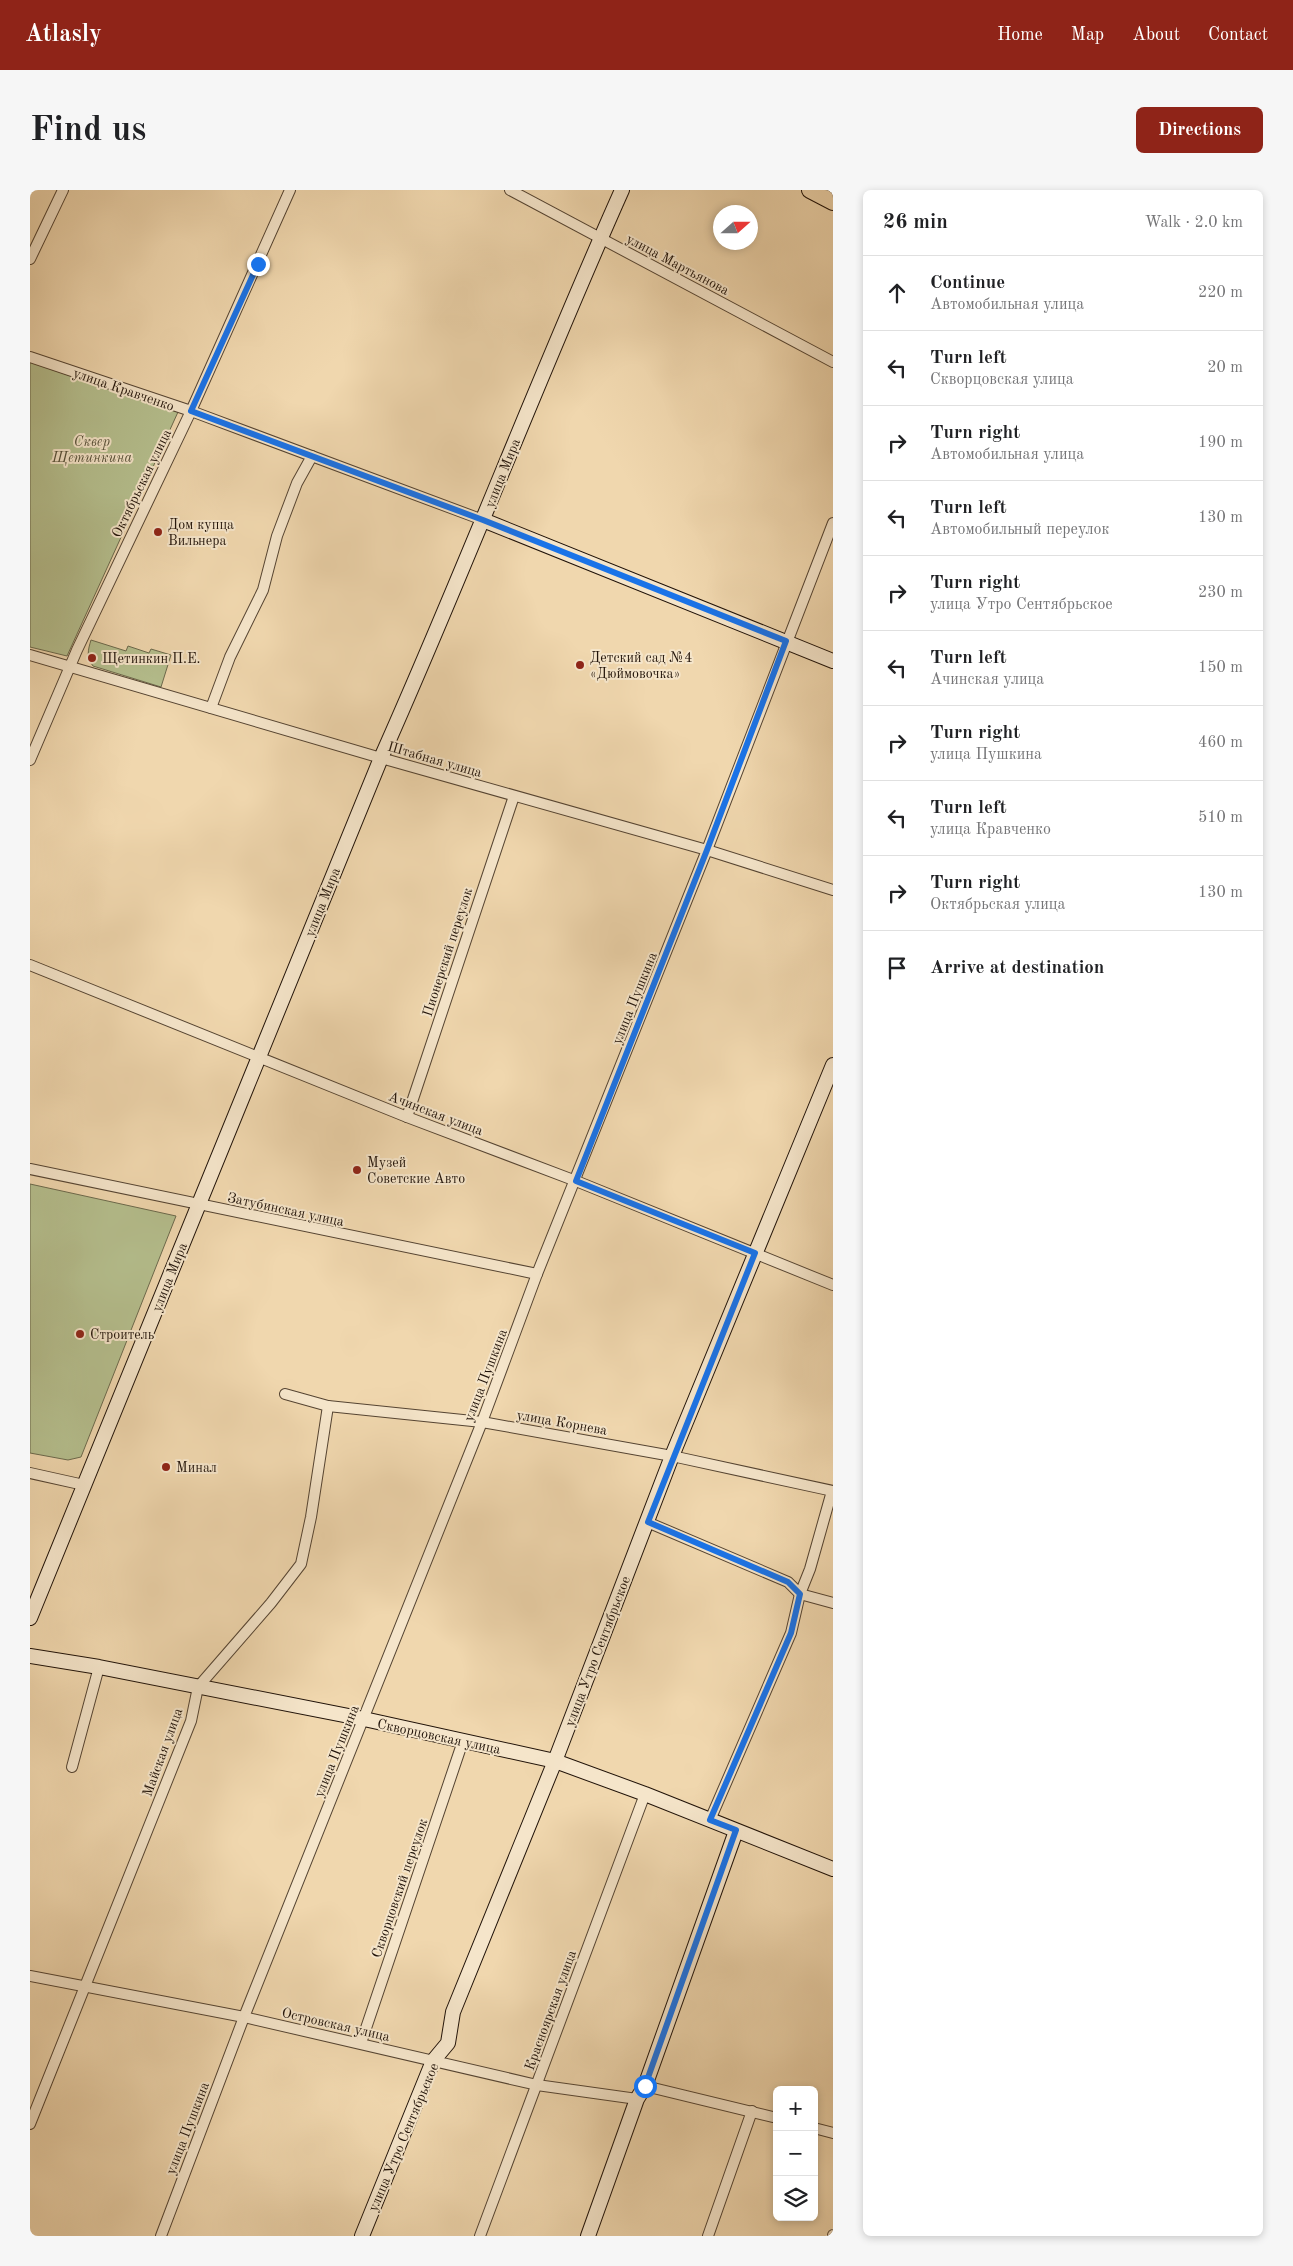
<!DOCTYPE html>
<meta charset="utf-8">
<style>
:root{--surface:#fff;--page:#f6f6f6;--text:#202124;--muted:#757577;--line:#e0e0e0;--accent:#8f2418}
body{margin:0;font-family:"Old Standard TT",serif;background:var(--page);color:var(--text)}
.controls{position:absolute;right:15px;bottom:15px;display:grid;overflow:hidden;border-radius:8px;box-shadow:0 2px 8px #0003}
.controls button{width:45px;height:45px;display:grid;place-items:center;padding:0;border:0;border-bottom:1px solid var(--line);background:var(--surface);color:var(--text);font:25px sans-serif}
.compass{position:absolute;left:683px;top:15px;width:45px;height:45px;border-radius:50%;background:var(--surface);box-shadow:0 2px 8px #0003;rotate:69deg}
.stop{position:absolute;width:15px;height:15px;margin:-11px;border:4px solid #1a73e8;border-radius:50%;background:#fff}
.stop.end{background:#1a73e8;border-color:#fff;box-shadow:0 1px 5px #0008}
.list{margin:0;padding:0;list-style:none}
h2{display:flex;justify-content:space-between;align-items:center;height:65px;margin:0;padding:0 20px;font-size:21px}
h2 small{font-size:16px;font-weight:400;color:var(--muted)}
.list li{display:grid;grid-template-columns:32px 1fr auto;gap:15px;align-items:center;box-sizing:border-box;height:75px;padding:0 20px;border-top:1px solid var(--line)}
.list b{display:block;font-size:19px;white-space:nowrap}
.list p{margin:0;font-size:16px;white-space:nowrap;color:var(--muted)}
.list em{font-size:16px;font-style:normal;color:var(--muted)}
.icon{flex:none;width:28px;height:28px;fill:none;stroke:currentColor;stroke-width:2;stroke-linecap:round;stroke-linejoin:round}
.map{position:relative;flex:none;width:803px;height:2046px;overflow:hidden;border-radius:8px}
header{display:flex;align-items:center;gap:30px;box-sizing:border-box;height:70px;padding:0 25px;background:var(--accent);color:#fff}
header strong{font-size:24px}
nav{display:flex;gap:28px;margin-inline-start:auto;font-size:18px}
.intro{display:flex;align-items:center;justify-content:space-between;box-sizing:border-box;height:120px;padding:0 30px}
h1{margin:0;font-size:35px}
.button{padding:12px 22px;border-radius:8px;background:var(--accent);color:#fff;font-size:18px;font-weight:700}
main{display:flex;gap:30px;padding:0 30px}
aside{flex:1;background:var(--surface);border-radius:8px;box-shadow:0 2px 8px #0003}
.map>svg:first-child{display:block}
.green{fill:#b5bf8e;stroke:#6b694c}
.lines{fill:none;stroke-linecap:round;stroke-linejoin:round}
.street-casing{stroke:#554432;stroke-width:12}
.secondary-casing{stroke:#211309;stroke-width:16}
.primary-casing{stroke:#211309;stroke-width:18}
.street{stroke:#f5e5ca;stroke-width:10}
.secondary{stroke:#f5e5ca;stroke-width:14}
.primary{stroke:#f0d7ae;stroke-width:16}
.route{stroke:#1a73e8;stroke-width:6}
.poi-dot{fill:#8f2418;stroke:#f5e5ca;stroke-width:2}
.labels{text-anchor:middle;stroke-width:4;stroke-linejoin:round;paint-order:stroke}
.street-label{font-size:14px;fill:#211309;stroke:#f5e5ca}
.park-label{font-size:14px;font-style:italic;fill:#554f38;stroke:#f5e5ca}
.poi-label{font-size:14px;fill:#211309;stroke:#f5e5ca;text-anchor:start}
</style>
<header>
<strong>Atlasly</strong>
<nav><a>Home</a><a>Map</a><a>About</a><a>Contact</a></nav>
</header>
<div class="intro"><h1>Find us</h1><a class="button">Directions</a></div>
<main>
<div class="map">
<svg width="803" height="2046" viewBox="0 0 803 2046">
<rect width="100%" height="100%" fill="#f0d7ae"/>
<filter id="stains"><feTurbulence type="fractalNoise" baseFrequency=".004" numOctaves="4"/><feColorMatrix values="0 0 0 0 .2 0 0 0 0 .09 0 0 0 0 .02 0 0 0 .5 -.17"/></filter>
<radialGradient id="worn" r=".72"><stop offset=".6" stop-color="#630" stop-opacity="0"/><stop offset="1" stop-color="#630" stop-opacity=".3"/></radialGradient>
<g class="green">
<path d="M 0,172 L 148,222 L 37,466 L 0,457 Z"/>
<path d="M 61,450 L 96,461 L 98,456 L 119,463 L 121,459 L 141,465 L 131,497 L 63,476 C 56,467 58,460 61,450 Z"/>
<path d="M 0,994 L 146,1026 L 51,1267 L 38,1270 L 0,1263 Z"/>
</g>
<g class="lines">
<defs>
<g id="street">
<path d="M 480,0 L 803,172"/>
<path d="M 0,69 L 33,0"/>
<path d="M 0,167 L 161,221 L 453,330"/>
<path d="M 0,465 L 351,568 L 677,660 L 803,700"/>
<path d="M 181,518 L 200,467 L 233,400 L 247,346 L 267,293 L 282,266"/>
<path d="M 0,570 L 47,460 L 161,221 L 260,0"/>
<path d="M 0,775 L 377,927 L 546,991 L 803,1095"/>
<path d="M 377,927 L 484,606"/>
<path d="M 0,979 L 507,1084"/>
<path d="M 255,1204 L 298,1216 L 452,1232 L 642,1266 L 803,1301"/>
<path d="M 0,1283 L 54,1295"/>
<path d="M 617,1332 L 758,1392 L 770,1404 L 803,1413"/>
<path d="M 42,1577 L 69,1477"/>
<path d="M 680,1630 L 761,1443 L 770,1404 L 780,1379 L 802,1301"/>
<path d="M 0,1786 L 214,1827 L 507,1895 L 607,1909"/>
<path d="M 331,1853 L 433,1551"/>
<path d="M 615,1896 L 747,1928"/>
<path d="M 0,1934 L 161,1531 L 168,1497 L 241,1413 L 271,1374 L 281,1327 L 298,1216"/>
<path d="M 784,1938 L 803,1943"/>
<path d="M 131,2046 L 214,1827 L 452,1232 L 507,1084 L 677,660 L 803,333"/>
<path d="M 450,2046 L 615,1604"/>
<path d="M 678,2046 L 722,1921"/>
<path d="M 803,2046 L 803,2045"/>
</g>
<g id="secondary">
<path d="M 453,330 L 803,471"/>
<path d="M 0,1428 L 351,568 C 435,380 508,188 592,0"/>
<path d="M 0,1466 L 69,1477 L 334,1529 L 525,1571 L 615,1604 L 803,1679"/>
<path d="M 332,2046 L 403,1871 L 418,1853 L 423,1822 L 525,1571 L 642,1266 L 803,875"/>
<path d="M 558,2046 L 607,1909 L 615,1896 L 706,1641"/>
</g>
<path id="primary" d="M 780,0 L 803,12"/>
</defs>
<use href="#street" class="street-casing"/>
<use href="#secondary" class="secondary-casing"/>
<use href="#primary" class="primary-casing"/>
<use href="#street" class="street"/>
<use href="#secondary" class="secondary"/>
<use href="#primary" class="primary"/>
</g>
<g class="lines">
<path class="route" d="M 228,74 L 161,221 L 453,330 L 756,451 L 677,660 L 546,991 L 725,1063 L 618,1332 L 758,1392 L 770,1404 L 761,1443 L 680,1630 L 706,1640 L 615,1896"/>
</g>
<g class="poi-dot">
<circle cx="128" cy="342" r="5"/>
<circle cx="62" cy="468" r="5"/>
<circle cx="550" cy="475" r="5"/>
<circle cx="327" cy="980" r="5"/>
<circle cx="50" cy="1144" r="5"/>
<circle cx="136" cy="1277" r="5"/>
</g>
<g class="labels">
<g class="street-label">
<text transform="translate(648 74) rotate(28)" y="5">улица Мартьянова</text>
<text transform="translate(94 199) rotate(19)" y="5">улица Кравченко</text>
<text transform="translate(472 283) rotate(-68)" y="5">улица Мира</text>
<text transform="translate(111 293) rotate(-64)" y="5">Октябрьская улица</text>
<text transform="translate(405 569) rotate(16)" y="5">Штабная улица</text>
<text transform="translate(292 712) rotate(-68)" y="5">улица Мира</text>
<text transform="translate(417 762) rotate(-72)" y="5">Пионерский переулок</text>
<text transform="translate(604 808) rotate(-68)" y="5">улица Пушкина</text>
<text transform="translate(406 923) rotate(21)" y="5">Ачинская улица</text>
<text transform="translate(256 1019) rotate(12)" y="5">Затубинская улица</text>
<text transform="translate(139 1087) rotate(-68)" y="5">улица Мира</text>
<text transform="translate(455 1185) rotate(-69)" y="5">улица Пушкина</text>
<text transform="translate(532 1232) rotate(10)" y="5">улица Корнева</text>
<text transform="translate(567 1461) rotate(-69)" y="5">улица Утро Сентябрьское</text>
<text transform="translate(409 1546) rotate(12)" y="5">Скворцовская улица</text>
<text transform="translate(306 1561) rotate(-68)" y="5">улица Пушкина</text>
<text transform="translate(132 1562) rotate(-70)" y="5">Майская улица</text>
<text transform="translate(369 1698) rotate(-71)" y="5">Скворцовский переулок</text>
<text transform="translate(520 1820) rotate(-70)" y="5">Красноярская улица</text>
<text transform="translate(306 1834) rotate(13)" y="5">Островская улица</text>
<text transform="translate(157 1938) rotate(-69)" y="5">улица Пушкина</text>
<text transform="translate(373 1947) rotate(-67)" y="5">улица Утро Сентябрьское</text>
</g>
<g class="park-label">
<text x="62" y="256">Сквер<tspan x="62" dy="16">Щетинкина</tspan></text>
</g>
<g class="poi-label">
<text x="138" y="339">Дом купца<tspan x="138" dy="16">Вильнера</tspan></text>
<text x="560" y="472">Детский сад №4<tspan x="560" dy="16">«Дюймовочка»</tspan></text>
<text x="72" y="473">Щетинкин П.Е.</text>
<text x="337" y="977">Музей<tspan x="337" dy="16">Советские Авто</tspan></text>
<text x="60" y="1149">Строитель</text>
<text x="146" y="1282">Минал</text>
</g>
</g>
<rect width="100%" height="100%" filter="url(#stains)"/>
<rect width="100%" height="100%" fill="url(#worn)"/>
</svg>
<div class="controls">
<button>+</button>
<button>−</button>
<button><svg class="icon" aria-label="layers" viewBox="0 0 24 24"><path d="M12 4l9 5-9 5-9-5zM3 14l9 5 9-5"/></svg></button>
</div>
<svg class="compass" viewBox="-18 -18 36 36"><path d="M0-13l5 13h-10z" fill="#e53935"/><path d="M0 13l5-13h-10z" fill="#757577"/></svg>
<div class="stop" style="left:615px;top:1896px"></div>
<div class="stop end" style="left:228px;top:74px"></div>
</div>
<aside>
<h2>26 min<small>Walk · 2.0 km</small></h2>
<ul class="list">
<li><svg class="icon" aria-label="ahead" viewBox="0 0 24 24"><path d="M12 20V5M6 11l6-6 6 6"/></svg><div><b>Continue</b><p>Автомобильная улица</p></div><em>220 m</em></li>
<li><svg class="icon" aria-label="left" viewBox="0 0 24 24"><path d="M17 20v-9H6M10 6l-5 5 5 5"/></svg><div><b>Turn left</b><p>Скворцовская улица</p></div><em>20 m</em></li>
<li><svg class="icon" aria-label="right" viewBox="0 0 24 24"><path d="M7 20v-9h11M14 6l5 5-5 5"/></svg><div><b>Turn right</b><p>Автомобильная улица</p></div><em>190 m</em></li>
<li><svg class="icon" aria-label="left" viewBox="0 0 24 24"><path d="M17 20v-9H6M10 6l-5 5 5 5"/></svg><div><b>Turn left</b><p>Автомобильный переулок</p></div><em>130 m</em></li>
<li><svg class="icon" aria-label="right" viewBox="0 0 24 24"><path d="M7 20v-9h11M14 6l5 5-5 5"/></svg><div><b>Turn right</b><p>улица Утро Сентябрьское</p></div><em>230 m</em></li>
<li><svg class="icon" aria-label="left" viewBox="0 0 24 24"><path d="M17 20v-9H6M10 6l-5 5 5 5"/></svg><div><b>Turn left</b><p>Ачинская улица</p></div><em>150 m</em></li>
<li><svg class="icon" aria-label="right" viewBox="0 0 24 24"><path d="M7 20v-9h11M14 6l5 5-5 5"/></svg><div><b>Turn right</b><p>улица Пушкина</p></div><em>460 m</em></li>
<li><svg class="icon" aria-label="left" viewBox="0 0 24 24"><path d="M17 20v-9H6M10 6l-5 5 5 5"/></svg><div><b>Turn left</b><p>улица Кравченко</p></div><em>510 m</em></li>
<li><svg class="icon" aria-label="right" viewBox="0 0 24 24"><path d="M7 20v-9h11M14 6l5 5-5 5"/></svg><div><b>Turn right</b><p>Октябрьская улица</p></div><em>130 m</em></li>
<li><svg class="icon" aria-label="arrive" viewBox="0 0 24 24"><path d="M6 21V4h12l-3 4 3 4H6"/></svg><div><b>Arrive at destination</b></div></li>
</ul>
</aside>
</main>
